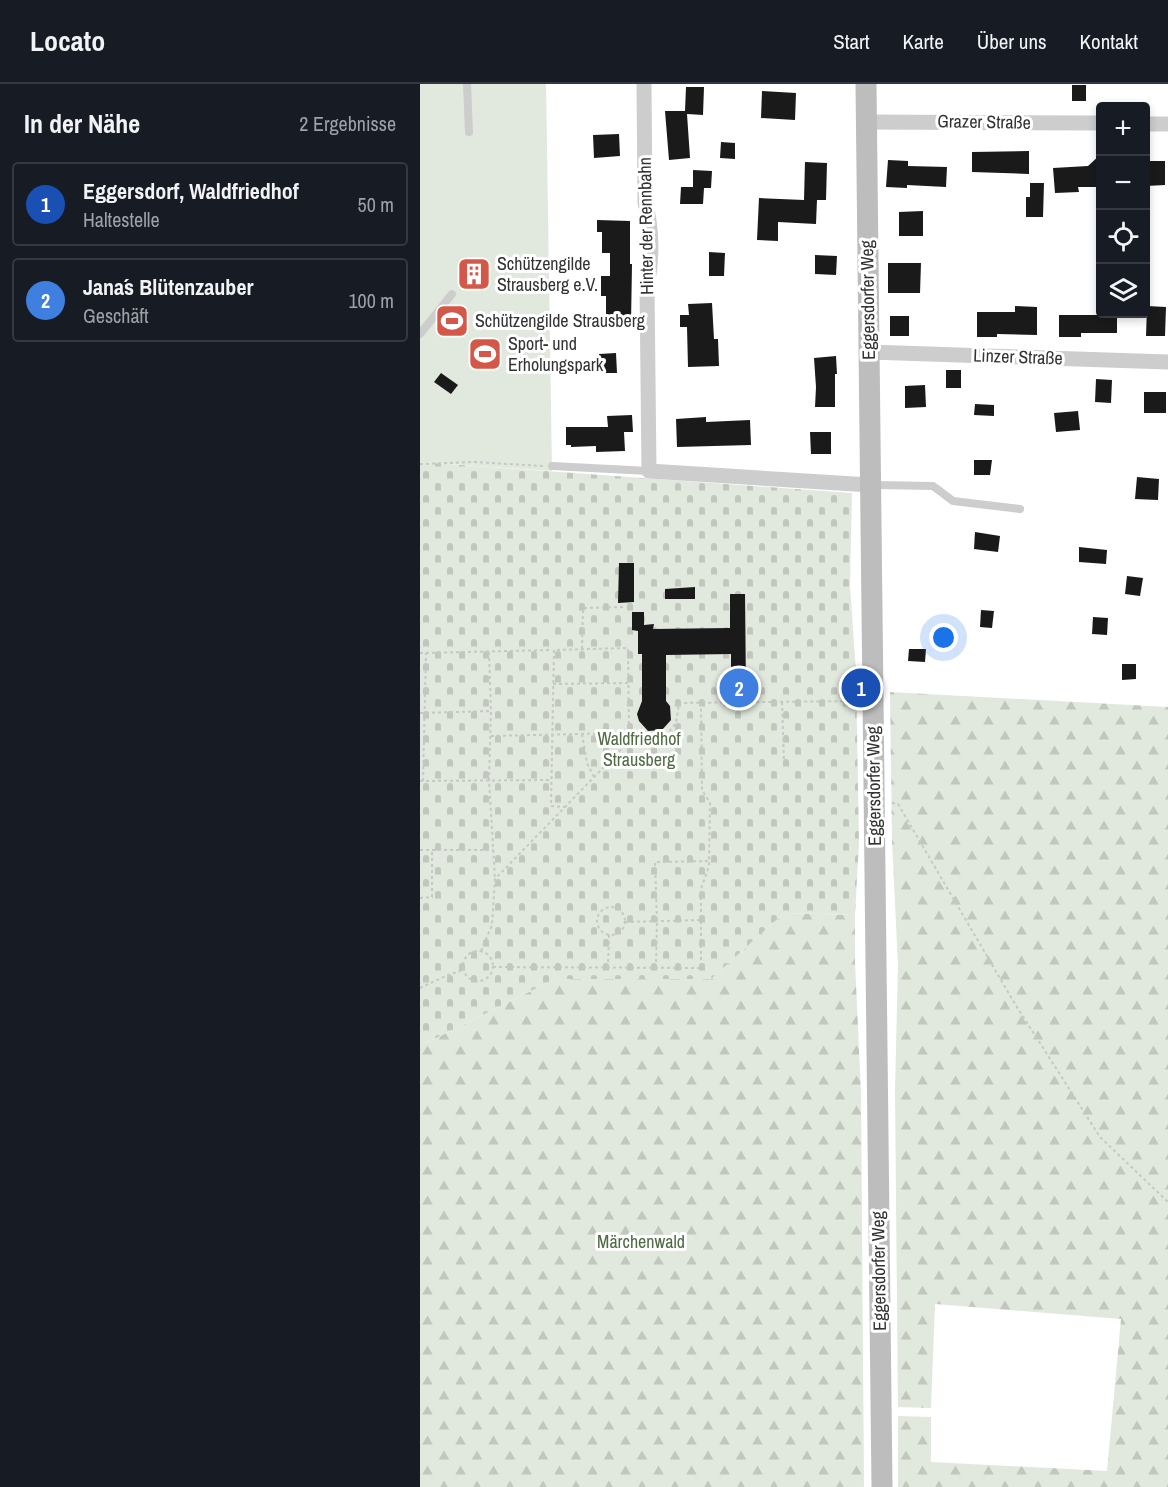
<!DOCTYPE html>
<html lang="de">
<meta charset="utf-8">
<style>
:root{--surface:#171b24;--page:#20242c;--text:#f1f3f6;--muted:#9ea1a6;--line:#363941;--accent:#7c3aed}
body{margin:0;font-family:"Archivo Narrow",sans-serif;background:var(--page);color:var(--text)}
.controls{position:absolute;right:18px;top:18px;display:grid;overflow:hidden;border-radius:6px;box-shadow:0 3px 9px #0003}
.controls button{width:54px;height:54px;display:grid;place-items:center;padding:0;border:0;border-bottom:2px solid var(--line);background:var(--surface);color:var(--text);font:30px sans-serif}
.you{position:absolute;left:524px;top:554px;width:21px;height:21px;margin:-15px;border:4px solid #fff;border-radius:50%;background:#1a73e8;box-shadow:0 0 0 9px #1a73e833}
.badge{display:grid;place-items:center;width:39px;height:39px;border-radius:50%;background:var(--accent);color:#fff;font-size:20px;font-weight:700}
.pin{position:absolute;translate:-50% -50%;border:3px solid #fff;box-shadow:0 2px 6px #0006}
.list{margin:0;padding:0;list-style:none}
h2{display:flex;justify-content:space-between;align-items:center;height:78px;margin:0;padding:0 24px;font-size:26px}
h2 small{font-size:20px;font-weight:400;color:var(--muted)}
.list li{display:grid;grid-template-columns:39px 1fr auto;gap:18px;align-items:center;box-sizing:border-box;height:84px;margin:0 12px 12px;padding:0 12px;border:2px solid var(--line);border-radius:6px}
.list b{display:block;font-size:22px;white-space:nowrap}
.list p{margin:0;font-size:20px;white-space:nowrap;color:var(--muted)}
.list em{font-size:20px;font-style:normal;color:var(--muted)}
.icon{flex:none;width:33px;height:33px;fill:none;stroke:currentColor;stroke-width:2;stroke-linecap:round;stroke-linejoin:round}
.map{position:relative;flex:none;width:748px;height:1403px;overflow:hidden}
header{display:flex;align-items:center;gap:36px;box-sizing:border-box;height:84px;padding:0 30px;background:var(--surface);border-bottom:2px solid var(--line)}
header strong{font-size:28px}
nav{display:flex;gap:33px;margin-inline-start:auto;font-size:21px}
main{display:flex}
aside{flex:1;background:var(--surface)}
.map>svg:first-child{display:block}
.forest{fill:url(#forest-firs)}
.cemetery{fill:url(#cemetery-stones)}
.pitch{fill:#e1e8dd}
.building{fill:#1a1a1a}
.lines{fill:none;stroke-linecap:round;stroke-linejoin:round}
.path{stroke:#c7c7c7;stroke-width:2;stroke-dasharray:3 3;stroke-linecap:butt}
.lane{stroke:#cdcdcd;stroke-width:8}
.street{stroke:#cdcdcd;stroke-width:15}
.secondary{stroke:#bdbdbd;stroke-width:21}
.labels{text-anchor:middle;stroke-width:6;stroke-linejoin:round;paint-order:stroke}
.street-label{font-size:18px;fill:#333;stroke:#fff}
.poi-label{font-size:18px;fill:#333;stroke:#fff;text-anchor:start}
.park-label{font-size:18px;fill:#4f6a44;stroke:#fff}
</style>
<header>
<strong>Locato</strong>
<nav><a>Start</a><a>Karte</a><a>Über uns</a><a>Kontakt</a></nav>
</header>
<main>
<aside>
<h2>In der Nähe<small>2 Ergebnisse</small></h2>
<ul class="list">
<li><span class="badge" style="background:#1a4fb4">1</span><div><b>Eggersdorf, Waldfriedhof</b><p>Haltestelle</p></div><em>50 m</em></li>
<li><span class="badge" style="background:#3f7fe0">2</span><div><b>Jana´s Blütenzauber</b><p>Geschäft</p></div><em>100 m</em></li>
</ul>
</aside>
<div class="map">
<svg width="748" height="1403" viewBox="0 0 748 1403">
<defs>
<pattern id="forest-firs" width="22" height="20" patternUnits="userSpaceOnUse" patternTransform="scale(1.5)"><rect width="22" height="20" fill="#e1e8dd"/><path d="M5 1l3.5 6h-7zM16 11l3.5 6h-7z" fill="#c2c7be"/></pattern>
<pattern id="cemetery-stones" width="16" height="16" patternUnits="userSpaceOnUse" patternTransform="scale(1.5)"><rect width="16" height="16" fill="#e1e8dd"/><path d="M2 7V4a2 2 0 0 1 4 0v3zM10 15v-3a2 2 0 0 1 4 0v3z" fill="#c2c7be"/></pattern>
</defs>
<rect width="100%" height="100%" fill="#fff"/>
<g class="forest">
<path d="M 470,608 L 748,623 L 748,1403 L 478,1403 L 478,1332 L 511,1333 L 511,1378 L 687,1387 L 701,1235 L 515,1220 L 511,1324 L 478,1323 L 475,1007 L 478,881 L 472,757 Z"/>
<path d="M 364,829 L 435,831 L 435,878 L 441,1008 L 444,1403 L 0,1403 L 0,962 L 135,895 L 291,895 Z"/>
</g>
<path class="cemetery" d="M 0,378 L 432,409 L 430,502 L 436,588 L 439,758 L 435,831 L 364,829 L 291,895 L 135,895 L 0,962 Z"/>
<path class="pitch" d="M 0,0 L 126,0 L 132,387 L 0,378 Z"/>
<g class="building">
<rect x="652" y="1" width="14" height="16"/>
<path d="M 266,3 L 284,3 L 283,31 L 267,30 L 270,74 L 249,76 L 245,27 L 265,27 Z"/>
<path d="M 342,7 L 376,9 L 375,36 L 341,34 Z"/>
<path d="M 199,50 L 200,72 L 174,74 L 173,51 Z"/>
<path d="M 301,58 L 315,59 L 315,75 L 300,74 Z"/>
<path d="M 609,67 L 609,90 L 552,88 L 552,68 Z"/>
<path d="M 681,70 L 681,103 L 658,103 L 659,108 L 635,109 L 633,84 L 668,82 Z"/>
<path d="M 468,76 L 488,77 L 488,82 L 527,83 L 526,103 L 487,101 L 487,104 L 466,103 Z"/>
<path d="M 726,77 L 745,77 L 745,101 L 726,102 Z"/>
<path d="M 385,78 L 407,79 L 406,116 L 397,116 L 396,140 L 358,138 L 358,157 L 337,156 L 339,114 L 384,116 Z"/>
<path d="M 273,86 L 292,87 L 291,104 L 284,104 L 283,120 L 260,120 L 261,103 L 273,103 Z"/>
<path d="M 610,99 L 624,99 L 623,133 L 606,133 L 606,113 L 610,113 Z"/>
<path d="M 503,127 L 503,152 L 479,152 L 479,128 Z"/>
<path d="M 177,136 L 210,137 L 210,180 L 212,180 L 211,239 L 186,239 L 186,212 L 181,212 L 181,192 L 190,192 L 190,169 L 182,169 L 182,148 L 177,148 Z"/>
<path d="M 289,168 L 305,169 L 304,192 L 289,192 Z"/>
<path d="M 395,171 L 417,172 L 416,191 L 395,190 Z"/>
<path d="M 468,179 L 501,179 L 500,209 L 468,209 Z"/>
<path d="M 44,180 L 63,181 L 63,199 L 44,199 Z"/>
<path d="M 292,219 L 294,255 L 298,255 L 299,282 L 268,283 L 267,243 L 260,243 L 260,231 L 269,231 L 268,220 Z"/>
<path d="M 595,222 L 617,223 L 617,251 L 577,250 L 577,253 L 557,253 L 557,228 L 595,228 Z"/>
<path d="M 727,222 L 746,223 L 745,252 L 726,252 Z"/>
<path d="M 678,230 L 697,230 L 697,249 L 661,249 L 661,253 L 639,253 L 639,231 L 678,231 Z"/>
<rect x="470" y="232" width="19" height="20"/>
<path d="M 196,269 L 197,289 L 179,289 L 179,270 Z"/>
<path d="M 416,272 L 417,290 L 415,290 L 415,323 L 395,323 L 396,303 L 394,274 Z"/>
<rect x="526" y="286" width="15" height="18"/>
<path d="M 21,289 L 38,301 L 31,310 L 14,298 Z"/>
<path d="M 676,295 L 692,296 L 691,319 L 675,318 Z"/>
<path d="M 505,301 L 506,323 L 485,324 L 485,302 Z"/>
<rect x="724" y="308" width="22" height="21"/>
<path d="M 555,320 L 574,321 L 574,332 L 554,331 Z"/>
<path d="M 658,327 L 660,346 L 636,348 L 634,329 Z"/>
<path d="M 212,331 L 213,348 L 204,348 L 205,367 L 176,368 L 176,362 L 151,363 L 151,361 L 146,361 L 146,343 L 188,343 L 187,332 Z"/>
<path d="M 286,333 L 286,338 L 330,336 L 331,361 L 257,363 L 256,335 Z"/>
<path d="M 390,348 L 411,348 L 411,370 L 391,370 Z"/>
<path d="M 554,376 L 572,376 L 570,391 L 554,391 Z"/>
<path d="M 717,393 L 739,395 L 738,416 L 715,415 Z"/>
<path d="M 555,448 L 580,452 L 578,468 L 554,465 Z"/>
<path d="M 659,463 L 687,466 L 686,480 L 659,478 Z"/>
<path d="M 199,479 L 214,479 L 214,518 L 198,519 Z"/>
<path d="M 707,492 L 723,494 L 720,512 L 705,510 Z"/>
<path d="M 275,503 L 275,515 L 245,515 L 245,505 Z"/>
<path d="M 310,510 L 325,510 L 326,606 L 311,607 L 311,570 L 246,571 L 246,617 L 250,622 L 251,636 L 242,646 L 228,647 L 219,637 L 217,630 L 222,617 L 222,570 L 218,570 L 218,547 L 212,546 L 212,528 L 224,528 L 224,541 L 234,540 L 233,545 L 310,544 Z"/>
<path d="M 561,526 L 574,527 L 572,544 L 560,543 Z"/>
<path d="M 673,533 L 688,534 L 687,551 L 672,550 Z"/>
<path d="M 489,565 L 506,565 L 505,578 L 488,577 Z"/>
<path d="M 702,580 L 716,580 L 716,595 L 702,596 Z"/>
</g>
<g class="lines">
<g class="path">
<path d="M 0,380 L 54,378 L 123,382"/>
<path d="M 162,565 L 163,524 L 203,523"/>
<path d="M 69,568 L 71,627 L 69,696 L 75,795"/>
<path d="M 0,569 L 132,566"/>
<path d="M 133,600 L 209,599"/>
<path d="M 362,618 L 364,678"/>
<path d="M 0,629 L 71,627"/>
<path d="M 162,650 L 167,679 L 174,693"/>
<path d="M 71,652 L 204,649 L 233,652 L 247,650 L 256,639 L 259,619 L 436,617"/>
<path d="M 0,697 L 131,696"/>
<path d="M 3,697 L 6,569"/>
<path d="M 472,719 L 478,720 L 595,920 L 680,1053 L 748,1118"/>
<path d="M 146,723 L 131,722 L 134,566 L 208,564 L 209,651"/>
<path d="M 0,766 L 73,766"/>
<path d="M 0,814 L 12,813 L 12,766"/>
<circle cx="191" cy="837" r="14"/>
<path d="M 205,838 L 280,836"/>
<circle cx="58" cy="882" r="15"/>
<path d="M 61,867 L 72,841 L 75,795 L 214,652"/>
<path d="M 73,883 L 281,884 L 281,805 L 289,782 L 290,719 L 282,706 L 281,619"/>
<path d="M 188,884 L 189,851"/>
<path d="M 236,884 L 237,837 L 235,778 L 289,777"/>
<path d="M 0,904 L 28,891 L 43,886"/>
</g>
<g class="lane">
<path d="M 47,0 L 49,48"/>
<path d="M 0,250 L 32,210"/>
<path d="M 132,382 L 229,387"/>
<path d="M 454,401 L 513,402 L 533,417 L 600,425"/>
</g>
<g class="street">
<path d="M 224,0 L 225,119 C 233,144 232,178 227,203 L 229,387 L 450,401"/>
<path d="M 447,38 L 680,39"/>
<path d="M 726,40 L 748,40"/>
<path d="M 449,268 L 748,278"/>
</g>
<path class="secondary" d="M 446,0 L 462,1403"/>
</g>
<defs>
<symbol id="building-square" viewBox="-11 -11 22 22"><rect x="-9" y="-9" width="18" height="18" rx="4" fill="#d4584a" stroke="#fff"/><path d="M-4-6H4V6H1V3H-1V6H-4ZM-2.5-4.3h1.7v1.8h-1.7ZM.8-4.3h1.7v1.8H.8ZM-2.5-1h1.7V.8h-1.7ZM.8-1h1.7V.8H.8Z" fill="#fff"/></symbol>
<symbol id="stadium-square" viewBox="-11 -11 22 22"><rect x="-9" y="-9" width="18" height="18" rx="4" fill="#d4584a" stroke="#fff"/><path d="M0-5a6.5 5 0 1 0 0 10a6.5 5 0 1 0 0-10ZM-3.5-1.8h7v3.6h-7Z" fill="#fff"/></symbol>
</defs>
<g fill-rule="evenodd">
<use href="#building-square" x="35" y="171" width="38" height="38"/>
<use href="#stadium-square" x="13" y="218" width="38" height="38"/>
<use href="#stadium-square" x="46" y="251" width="38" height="38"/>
</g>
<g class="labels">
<g class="street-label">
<text transform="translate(564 38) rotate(1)" y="6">Grazer Straße</text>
<text transform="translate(226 142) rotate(-91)" y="6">Hinter der Rennbahn</text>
<text transform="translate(448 216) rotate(-91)" y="6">Eggersdorfer Weg</text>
<text transform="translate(598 273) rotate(2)" y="6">Linzer Straße</text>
<text transform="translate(454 702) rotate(-91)" y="6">Eggersdorfer Weg</text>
<text transform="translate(459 1187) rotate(-91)" y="6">Eggersdorfer Weg</text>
</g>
<g class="poi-label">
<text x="77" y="186">Schützengilde<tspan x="77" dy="21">Strausberg e.V.</tspan></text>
<text x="55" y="243">Schützengilde Strausberg</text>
<text x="88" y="266">Sport- und<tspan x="88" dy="21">Erholungspark</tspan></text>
</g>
<g class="park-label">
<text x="219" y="661">Waldfriedhof<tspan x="219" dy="21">Strausberg</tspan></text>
<text x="221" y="1164">Märchenwald</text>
</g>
</g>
</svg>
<div class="controls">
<button>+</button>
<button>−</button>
<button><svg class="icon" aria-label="locate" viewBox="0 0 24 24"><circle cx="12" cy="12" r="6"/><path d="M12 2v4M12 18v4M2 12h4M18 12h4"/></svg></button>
<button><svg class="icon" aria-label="layers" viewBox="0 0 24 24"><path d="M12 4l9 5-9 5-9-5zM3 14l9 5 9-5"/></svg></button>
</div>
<div class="you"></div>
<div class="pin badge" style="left:441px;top:604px;background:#1a4fb4">1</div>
<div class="pin badge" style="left:319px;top:604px;background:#3f7fe0">2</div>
</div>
</main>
